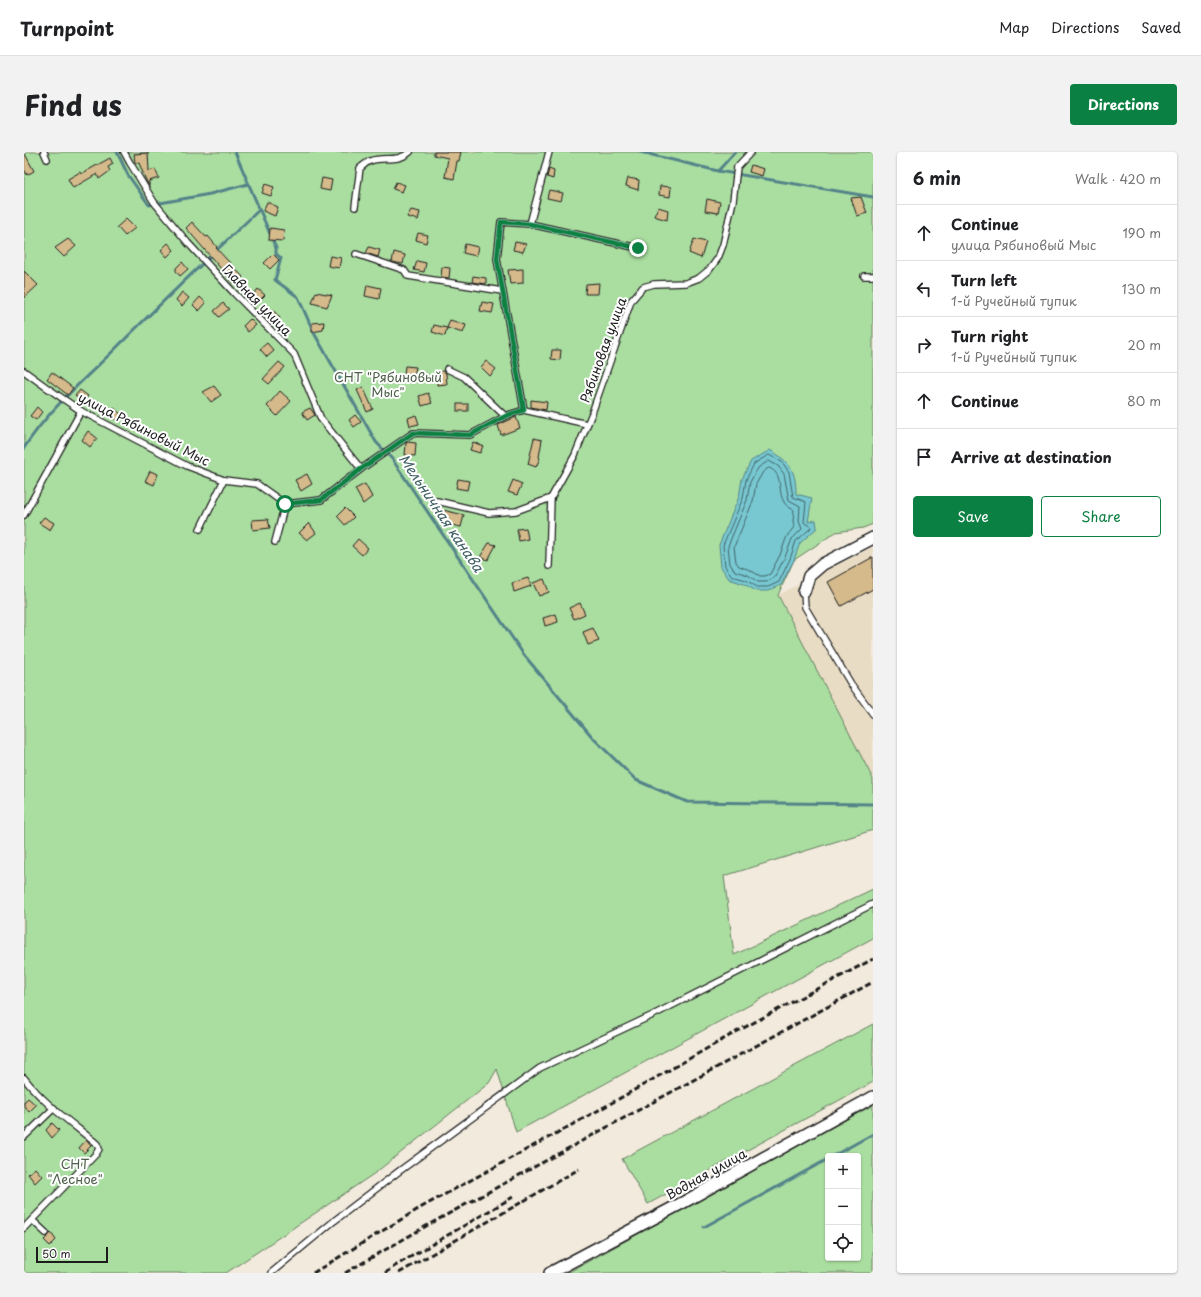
<!DOCTYPE html>
<meta charset="utf-8">
<style>
:root{--surface:#fff;--page:#f2f2f2;--text:#202124;--muted:#757577;--line:#e0e0e0;--accent:#0b8043}
body{margin:0;font-family:"Playpen Sans",sans-serif;background:var(--page);color:var(--text)}
.controls{position:absolute;right:12px;bottom:12px;display:grid;overflow:hidden;border-radius:4px;box-shadow:0 1px 3px #0004}
.controls button{width:36px;height:36px;display:grid;place-items:center;padding:0;border:0;border-bottom:1px solid var(--line);background:var(--surface);color:var(--text);font:20px sans-serif}
.scale{position:absolute;left:12px;bottom:10px;width:72px;box-sizing:border-box;padding-left:4px;border:2px solid #1c1c1c;border-top:0;font-size:11px;line-height:14px;white-space:nowrap;color:#1c1c1c;-webkit-text-stroke:3px #fff;paint-order:stroke}
.stop{position:absolute;width:12px;height:12px;margin:-9px;border:3px solid #0b8043;border-radius:50%;background:#fff}
.stop.end{background:#0b8043;border-color:#fff;box-shadow:0 1px 4px #0008}
.list{margin:0;padding:0;list-style:none}
h2{display:flex;justify-content:space-between;align-items:center;height:52px;margin:0;padding:0 16px;font-size:17px}
h2 small{font-size:13px;font-weight:400;color:var(--muted)}
.list li{display:grid;grid-template-columns:26px 1fr auto;gap:12px;align-items:center;box-sizing:border-box;height:56px;padding:0 16px;border-top:1px solid var(--line)}
.list b{display:block;font-size:15px;white-space:nowrap}
.list p{margin:0;font-size:13px;white-space:nowrap;color:var(--muted)}
.list em{font-size:13px;font-style:normal;color:var(--muted)}
.actions{display:flex;gap:8px;padding:12px 16px}
.actions a{flex:1;padding:9px 0;border:1px solid var(--accent);border-radius:4px;text-align:center;font-size:14px;color:var(--accent)}
.actions .main{background:var(--accent);color:#fff}
.icon{flex:none;width:22px;height:22px;fill:none;stroke:currentColor;stroke-width:2;stroke-linecap:round;stroke-linejoin:round}
.map{position:relative;flex:none;width:849px;height:1121px;overflow:hidden;border-radius:4px}
header{display:flex;align-items:center;gap:24px;box-sizing:border-box;height:56px;padding:0 20px;background:var(--surface);border-bottom:1px solid var(--line)}
header strong{font-size:19px}
nav{display:flex;gap:22px;margin-inline-start:auto;font-size:14px}
.intro{display:flex;align-items:center;justify-content:space-between;box-sizing:border-box;height:96px;padding:0 24px}
h1{margin:0;font-size:28px}
.button{padding:10px 18px;border-radius:4px;background:var(--accent);color:#fff;font-size:14px;font-weight:700}
main{display:flex;gap:24px;padding:0 24px}
aside{flex:1;background:var(--surface);border-radius:4px;box-shadow:0 1px 3px #0004}
.map>svg:first-child{display:block}
.built{fill:#e9dcc4}
.green{fill:#aadea0;stroke:#637d5e;fill-rule:evenodd}
.water{fill:#78c8d2;stroke:#538389}
.lines{fill:none;stroke-linecap:round;stroke-linejoin:round}
.shore{stroke:#416165;stroke-width:1}
.stream{stroke:#538389;stroke-width:3}
.building{fill:#d5ba8b;stroke:#1c1c1c}
.service-casing{stroke:#1c1c1c;stroke-width:8}
.minor-casing{stroke:#1c1c1c;stroke-width:14}
.service{stroke:#fff;stroke-width:5.5}
.minor{stroke:#fff;stroke-width:11}
.rail{stroke:#1c1c1c;stroke-width:3;stroke-dasharray:6 3;stroke-linecap:butt}
.route{stroke:#0b8043;stroke-width:5}
.labels{text-anchor:middle;stroke-width:4;stroke-linejoin:round;paint-order:stroke}
.street-label{font-size:13px;fill:#1c1c1c;stroke:#fff}
.park-label{font-size:13px;fill:#4e604a;stroke:#fff}
.water-label{font-size:14px;font-style:italic;fill:#416165;stroke:#fff}
</style>
<header>
<strong>Turnpoint</strong>
<nav><a>Map</a><a>Directions</a><a>Saved</a></nav>
</header>
<div class="intro"><h1>Find us</h1><a class="button">Directions</a></div>
<main>
<div class="map">
<svg width="849" height="1121" viewBox="0 0 849 1121">
<rect width="100%" height="100%" fill="#f2eadc"/>
<filter id="ink" filterUnits="userSpaceOnUse"><feTurbulence type="fractalNoise" baseFrequency=".025" numOctaves="2"/><feDisplacementMap in="SourceGraphic" scale="8" xChannelSelector="R" yChannelSelector="G"/><feConvolveMatrix kernelMatrix="1 2 1 2 8 2 1 2 1" color-interpolation-filters="sRGB"/></filter>
<g filter="url(#ink)">
<path class="built" d="M 849,395 L 849,627 L 754,443 Z"/>
<g class="green">
<path d="M 0,0 L 849,0 L 849,372 L 839,376 L 812,380 L 770,408 L 754,443 L 849,627 L 849,678 L 700,724 L 710,803 L 849,737 L 849,786 L 492,980 L 473,917 L 465,931 L 351,1021 L 202,1121 L 0,1121 Z"/>
<path d="M 849,872 L 849,930 L 624,1052 L 598,1007 Z"/>
<path d="M 849,953 L 849,1121 L 543,1121 ZM 804,1004 L 834,1004 L 834,1106 L 804,1106 Z"/>
</g>
<path class="water" d="M 746,298 C 766,310 772,318 772,342 L 788,346 L 784,370 L 792,368 L 793,376 L 776,391 L 770,408 L 757,433 L 744,439 L 732,439 L 720,432 L 705,427 L 697,415 L 695,393 L 715,345 L 718,327 L 727,309 Z"/>
<g class="lines">
<g class="shore">
<path d="M 745,303 L 758,310 L 765,320 L 769,345 L 782,350 L 780,370 L 782,372 L 786,374 L 787,376 L 772,389 L 766,407 L 755,430 L 744,435 L 733,435 L 722,428 L 708,424 L 701,414 L 699,393 L 719,346 L 722,328 L 730,312 Z"/>
<path d="M 745,309 L 754,314 L 760,322 L 765,348 L 776,354 L 775,369 L 778,377 L 768,387 L 761,405 L 750,426 L 742,430 L 734,430 L 724,423 L 711,419 L 706,412 L 704,394 L 723,348 L 726,330 L 734,316 Z"/>
<path d="M 745,316 C 760,321 753,339 760,350 C 762,354 766,356 770,358 L 769,369 L 770,375 L 763,384 L 756,403 L 746,422 L 741,424 L 736,424 L 726,418 L 715,414 L 712,410 L 710,395 L 729,349 L 732,332 L 739,320 Z"/>
</g>
<g class="stream">
<path d="M 93,0 L 104,23 L 125,53 L 186,42 L 224,32"/>
<path d="M 211,0 L 252,96 L 252,102 L 257,106 L 251,128 L 274,145 L 290,181 L 352,290 L 368,307 L 500,503 L 570,587 L 612,628 L 663,650 L 849,652"/>
<path d="M 616,0 L 694,19 L 849,45"/>
<path d="M 694,19 L 711,0"/>
<path d="M 0,296 C 23,260 56,231 86,202 C 135,153 185,105 235,58"/>
<path d="M 809,1004 L 849,982"/>
<path d="M 680,1075 L 804,1007"/>
</g>
</g>
<g class="building">
<path d="M 0,0 L 10,19 L 3,23 L 0,17 Z"/>
<path d="M 410,0 L 437,0 L 435,9 L 433,9 L 430,27 L 421,25 L 424,6 L 410,3 Z"/>
<path d="M 124,1 L 125,19 L 131,17 L 135,26 L 125,29 L 125,34 L 121,26 L 115,11 L 111,11 L 110,2 Z"/>
<path d="M 86,6 L 89,12 L 84,15 L 86,19 L 75,27 L 73,22 L 49,36 L 44,27 L 56,20 L 57,22 Z"/>
<path d="M 727,13 L 740,17 L 738,24 L 725,20 Z"/>
<path d="M 525,17 L 530,19 L 529,27 L 523,25 Z"/>
<path d="M 298,26 L 308,28 L 306,39 L 296,37 Z"/>
<path d="M 604,26 L 615,28 L 614,38 L 602,34 Z"/>
<path d="M 372,30 L 381,33 L 378,40 L 369,37 Z"/>
<path d="M 241,32 L 250,35 L 247,44 L 238,41 Z"/>
<path d="M 636,34 L 647,35 L 646,45 L 635,43 Z"/>
<path d="M 525,38 L 539,41 L 537,49 L 523,46 Z"/>
<path d="M 837,45 L 843,61 L 833,64 L 827,46 Z"/>
<path d="M 683,47 L 696,50 L 694,61 L 681,59 Z"/>
<path d="M 243,50 L 254,55 L 251,64 L 239,59 Z"/>
<path d="M 634,55 L 644,58 L 643,68 L 630,64 Z"/>
<path d="M 387,58 L 396,60 L 394,68 L 383,65 Z"/>
<path d="M 102,67 L 111,76 L 101,84 L 93,75 Z"/>
<path d="M 168,70 L 182,85 L 184,84 L 193,95 L 192,96 L 219,125 L 211,133 L 162,76 Z"/>
<path d="M 246,76 L 260,78 L 259,89 L 245,88 Z"/>
<path d="M 394,81 L 404,83 L 402,91 L 392,88 Z"/>
<path d="M 44,87 L 52,94 L 40,105 L 31,96 Z"/>
<path d="M 670,87 L 682,90 L 677,106 L 665,101 Z"/>
<path d="M 491,90 L 502,92 L 499,100 L 489,98 Z"/>
<path d="M 144,91 L 150,98 L 143,105 L 137,98 Z"/>
<path d="M 441,92 L 454,95 L 452,104 L 439,101 Z"/>
<path d="M 345,95 L 356,98 L 354,105 L 342,101 Z"/>
<path d="M 370,100 L 381,103 L 379,112 L 368,110 Z"/>
<path d="M 249,102 L 255,108 L 246,117 L 240,111 Z"/>
<path d="M 306,104 L 317,106 L 315,116 L 304,114 Z"/>
<path d="M 393,109 L 402,111 L 400,120 L 390,118 Z"/>
<path d="M 158,110 L 164,117 L 156,124 L 152,119 L 152,116 Z"/>
<path d="M 418,115 L 426,116 L 425,126 L 417,125 Z"/>
<path d="M 499,117 L 499,131 L 486,132 L 484,118 Z"/>
<path d="M 0,119 L 14,133 L 0,146 Z"/>
<path d="M 449,124 L 462,126 L 462,132 L 448,130 Z"/>
<path d="M 575,131 L 574,142 L 561,142 L 562,132 Z"/>
<path d="M 343,133 L 357,136 L 355,147 L 341,144 Z"/>
<path d="M 234,137 L 241,143 L 233,151 L 227,145 Z"/>
<path d="M 158,140 L 165,146 L 158,154 L 152,148 Z"/>
<path d="M 292,140 L 308,143 L 303,155 L 288,151 Z"/>
<path d="M 176,145 L 182,151 L 175,159 L 169,153 Z"/>
<path d="M 458,150 L 470,152 L 468,161 L 456,159 Z"/>
<path d="M 199,151 L 205,157 L 195,165 L 190,159 Z"/>
<path d="M 249,158 L 256,166 L 250,171 L 243,164 Z"/>
<path d="M 226,167 L 232,173 L 224,180 L 219,174 Z"/>
<path d="M 426,168 L 442,173 L 439,181 L 423,176 Z"/>
<path d="M 300,170 L 299,178 L 288,180 L 288,171 Z"/>
<path d="M 410,173 L 423,176 L 421,184 L 408,180 Z"/>
<path d="M 243,191 L 250,199 L 243,205 L 236,197 Z"/>
<path d="M 528,198 L 537,198 L 536,208 L 527,207 Z"/>
<path d="M 462,209 L 472,217 L 466,224 L 457,215 Z"/>
<path d="M 255,210 L 261,215 L 245,232 L 239,227 Z"/>
<path d="M 381,214 L 392,215 L 390,224 L 380,222 Z"/>
<path d="M 419,219 L 422,221 L 423,232 L 413,233 L 412,220 Z"/>
<path d="M 28,220 L 49,236 L 44,243 L 23,227 Z"/>
<path d="M 190,234 L 197,243 L 187,250 L 179,240 Z"/>
<path d="M 339,235 L 349,257 L 343,260 L 333,238 Z"/>
<path d="M 56,238 L 64,244 L 59,250 L 51,244 Z"/>
<path d="M 256,239 L 267,249 L 253,264 L 243,254 Z"/>
<path d="M 404,241 L 408,251 L 398,254 L 395,244 Z"/>
<path d="M 507,248 L 523,250 L 522,258 L 507,255 Z"/>
<rect x="433" y="252" width="11" height="7"/>
<path d="M 13,255 L 18,260 L 12,268 L 6,264 Z"/>
<path d="M 90,256 L 98,263 L 93,269 L 85,262 Z"/>
<path d="M 286,256 L 291,263 L 283,268 L 278,260 Z"/>
<path d="M 331,263 L 337,270 L 330,275 L 325,268 Z"/>
<path d="M 392,263 L 395,272 L 386,274 L 384,266 Z"/>
<path d="M 492,265 L 496,276 L 477,283 L 474,273 Z"/>
<path d="M 64,279 L 73,286 L 66,295 L 58,288 Z"/>
<path d="M 510,286 L 518,288 L 515,305 L 516,306 L 512,315 L 504,312 Z"/>
<path d="M 383,290 L 392,291 L 391,304 L 381,303 L 382,291 Z"/>
<path d="M 449,290 L 459,294 L 456,301 L 446,298 Z"/>
<path d="M 126,319 L 134,322 L 130,333 L 121,329 Z"/>
<path d="M 283,322 L 288,332 L 277,339 L 271,328 Z"/>
<path d="M 434,327 L 445,329 L 443,338 L 432,336 Z"/>
<path d="M 489,328 L 498,332 L 493,343 L 484,340 Z"/>
<path d="M 341,332 L 348,345 L 339,352 L 331,337 Z"/>
<path d="M 321,356 L 330,365 L 321,373 L 313,364 Z"/>
<path d="M 419,358 L 440,363 L 437,375 L 417,371 Z"/>
<path d="M 20,365 L 30,371 L 26,378 L 15,371 Z"/>
<path d="M 244,367 L 246,376 L 229,378 L 228,368 Z"/>
<path d="M 285,371 L 292,381 L 283,388 L 275,381 Z"/>
<path d="M 502,376 L 504,387 L 495,389 L 493,377 Z"/>
<path d="M 334,387 L 344,396 L 338,403 L 328,394 Z"/>
<path d="M 465,391 L 472,393 L 464,408 L 456,405 Z"/>
<path d="M 849,405 L 849,437 L 817,454 L 804,430 Z"/>
<path d="M 504,426 L 507,434 L 490,440 L 488,431 Z"/>
<path d="M 520,427 L 525,440 L 515,444 L 509,431 Z"/>
<path d="M 556,451 L 561,462 L 550,467 L 545,456 Z"/>
<path d="M 532,462 L 534,470 L 521,474 L 519,466 Z"/>
<path d="M 569,476 L 575,489 L 564,493 L 559,480 Z"/>
<path d="M 4,946 L 12,953 L 5,960 L 0,954 L 0,950 Z"/>
<path d="M 28,971 L 35,978 L 28,986 L 22,978 Z"/>
<path d="M 62,988 L 67,994 L 60,1001 L 55,996 Z"/>
<path d="M 11,1016 L 18,1024 L 11,1031 L 4,1022 Z"/>
<path d="M 27,1081 L 32,1088 L 26,1094 L 20,1088 Z"/>
</g>
<g class="lines">
<defs>
<g id="service">
<path d="M 20,0 L 23,7"/>
<path d="M 100,0 L 106,11 L 130,50 L 164,91 L 211,142 L 270,202 L 297,267 L 337,317"/>
<path d="M 331,55 L 336,16 C 339,14 343,10 346,9 C 360,4 373,11 386,0"/>
<path d="M 506,72 L 614,96"/>
<path d="M 332,102 L 380,118 L 384,124 L 478,139"/>
<path d="M 840,124 L 849,124"/>
<path d="M 423,217 L 440,225 L 481,264"/>
<path d="M 0,219 L 22,235 L 57,259 L 163,314 L 200,328 L 233,332 L 261,352 L 297,348 L 337,317 L 389,281 L 446,283 L 484,263 L 500,258 L 563,272"/>
<path d="M 500,258 L 473,107 L 477,70 L 506,72 L 525,0"/>
<path d="M 413,349 L 465,361 L 492,359 L 527,346"/>
<path d="M 0,363 L 57,259"/>
<path d="M 176,377 L 200,328"/>
<path d="M 251,390 L 261,352"/>
<path d="M 525,414 L 527,346 L 551,303 L 568,261 L 607,149 L 619,135 L 630,132 L 662,131 L 675,126 L 686,117 L 694,106 L 699,93 L 709,49 L 713,15 L 727,0"/>
<path d="M 780,440 L 781,455 L 827,532 L 849,562"/>
<path d="M 0,926 C 20,952 49,972 73,992 L 75,997 L 72,1002 L 0,1076"/>
<path d="M 0,985 L 30,956"/>
<path d="M 8,1068 L 22,1081"/>
<path d="M 247,1121 L 310,1069 L 374,1020 L 516,916 L 629,863 L 849,752"/>
</g>
<g id="minor">
<path d="M 780,440 L 785,424 L 799,412 L 849,386"/>
<path d="M 526,1121 L 660,1050 L 849,945"/>
</g>
</defs>
<use href="#service" class="service-casing"/>
<use href="#minor" class="minor-casing"/>
<use href="#service" class="service"/>
<use href="#minor" class="minor"/>
<g class="rail">
<path d="M 289,1121 L 396,1056 L 584,953 L 712,880 L 849,807"/>
<path d="M 321,1121 L 404,1073 L 849,830"/>
<path d="M 361,1121 L 371,1114 L 489,1045"/>
<path d="M 375,1121 L 555,1017"/>
</g>
</g>
</g>
<g class="lines" filter="url(#ink)">
<path class="route" d="M 261,352 L 297,348 L 337,317 L 389,281 L 446,283 L 484,263 L 500,258 L 473,107 L 477,70 L 506,72 L 614,96"/>
</g>
<g class="labels">
<g class="street-label">
<text transform="translate(233 148) rotate(46)" y="5">Главная улица</text>
<text transform="translate(579 198) rotate(-70)" y="5">Рябиновая улица</text>
<text transform="translate(120 277) rotate(27)" y="5">улица Рябиновый Мыс</text>
<text transform="translate(682 1022) rotate(-29)" y="5">Водная улица</text>
</g>
<g class="park-label">
<text x="364" y="230">СНТ "Рябиновый<tspan x="364" dy="15">Мыс"</tspan></text>
<text x="51" y="1017">СНТ<tspan x="51" dy="15">"Лесное"</tspan></text>
</g>
<g class="water-label">
<text transform="translate(417 361) rotate(56)" y="5">Мельничная канава</text>
</g>
</g>
</svg>
<div class="controls">
<button>+</button>
<button>−</button>
<button><svg class="icon" aria-label="locate" viewBox="0 0 24 24"><circle cx="12" cy="12" r="6"/><path d="M12 2v4M12 18v4M2 12h4M18 12h4"/></svg></button>
</div>
<div class="scale">50 m</div>
<div class="stop" style="left:261px;top:352px"></div>
<div class="stop end" style="left:614px;top:96px"></div>
</div>
<aside>
<h2>6 min<small>Walk · 420 m</small></h2>
<ul class="list">
<li><svg class="icon" aria-label="ahead" viewBox="0 0 24 24"><path d="M12 20V5M6 11l6-6 6 6"/></svg><div><b>Continue</b><p>улица Рябиновый Мыс</p></div><em>190 m</em></li>
<li><svg class="icon" aria-label="left" viewBox="0 0 24 24"><path d="M17 20v-9H6M10 6l-5 5 5 5"/></svg><div><b>Turn left</b><p>1-й Ручейный тупик</p></div><em>130 m</em></li>
<li><svg class="icon" aria-label="right" viewBox="0 0 24 24"><path d="M7 20v-9h11M14 6l5 5-5 5"/></svg><div><b>Turn right</b><p>1-й Ручейный тупик</p></div><em>20 m</em></li>
<li><svg class="icon" aria-label="ahead" viewBox="0 0 24 24"><path d="M12 20V5M6 11l6-6 6 6"/></svg><div><b>Continue</b></div><em>80 m</em></li>
<li><svg class="icon" aria-label="arrive" viewBox="0 0 24 24"><path d="M6 21V4h12l-3 4 3 4H6"/></svg><div><b>Arrive at destination</b></div></li>
</ul>
<div class="actions"><a class="main">Save</a><a>Share</a></div>
</aside>
</main>
